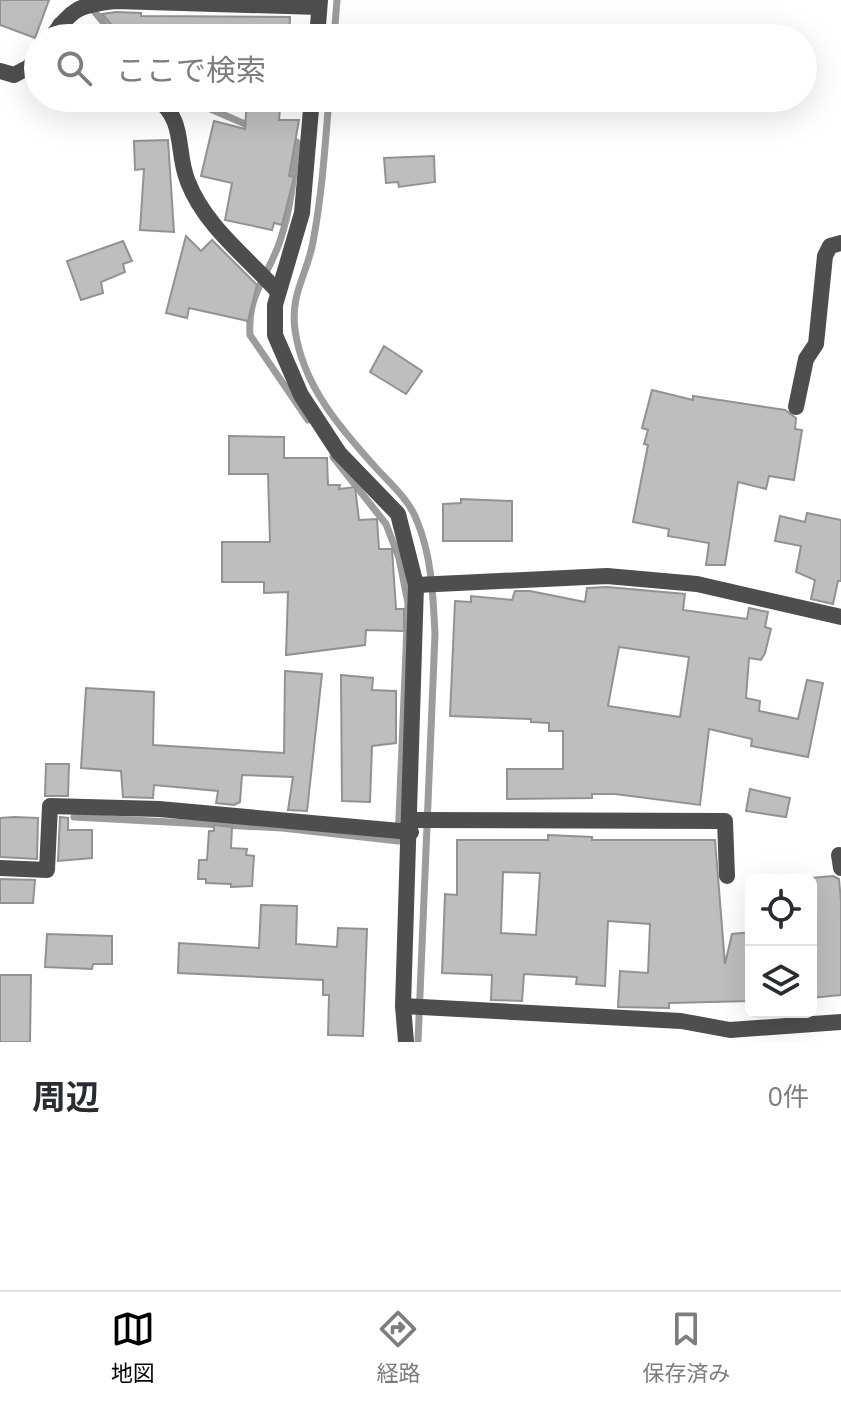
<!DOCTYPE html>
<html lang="ja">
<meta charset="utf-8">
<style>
:root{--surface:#fff;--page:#f7f7f7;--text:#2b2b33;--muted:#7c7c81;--line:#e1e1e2;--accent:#000}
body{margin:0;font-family:"IBM Plex Sans","Noto Sans JP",sans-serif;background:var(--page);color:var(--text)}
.controls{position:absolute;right:24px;bottom:24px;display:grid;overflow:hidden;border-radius:12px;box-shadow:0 8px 32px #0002}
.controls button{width:72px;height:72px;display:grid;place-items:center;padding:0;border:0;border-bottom:2px solid var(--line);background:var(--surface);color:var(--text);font:40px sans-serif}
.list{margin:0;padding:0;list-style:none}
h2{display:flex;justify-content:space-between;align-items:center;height:104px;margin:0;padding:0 32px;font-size:34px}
h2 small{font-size:26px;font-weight:400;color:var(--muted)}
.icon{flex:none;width:44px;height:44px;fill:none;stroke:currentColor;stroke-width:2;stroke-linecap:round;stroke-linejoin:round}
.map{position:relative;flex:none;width:841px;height:1042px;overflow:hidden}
.search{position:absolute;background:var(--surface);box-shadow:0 8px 32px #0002;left:24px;right:24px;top:24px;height:88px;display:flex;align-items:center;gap:20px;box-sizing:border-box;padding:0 28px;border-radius:44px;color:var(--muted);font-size:30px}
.sheet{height:248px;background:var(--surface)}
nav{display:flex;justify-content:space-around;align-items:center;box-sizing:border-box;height:112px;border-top:2px solid var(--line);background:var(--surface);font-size:22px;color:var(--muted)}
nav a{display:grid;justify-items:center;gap:4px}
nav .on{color:var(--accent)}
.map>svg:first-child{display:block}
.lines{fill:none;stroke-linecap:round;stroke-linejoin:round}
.stream{stroke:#9c9c9c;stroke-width:7}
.building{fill:#bebebe;stroke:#929292;stroke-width:2;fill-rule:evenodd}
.street{stroke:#4e4e4e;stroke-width:16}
</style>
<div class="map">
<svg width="841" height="1042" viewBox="0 0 841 1042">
<rect width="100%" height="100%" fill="#fff"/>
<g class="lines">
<g class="stream">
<path d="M 94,11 L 116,38"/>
<path d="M 334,38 L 337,0"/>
<path d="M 185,98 L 252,127"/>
<path d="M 329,98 C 325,147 322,195 313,242 C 307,275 290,294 295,330 C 303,386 340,428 377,469 C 391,484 410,501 417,521 C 432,557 433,596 435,634 L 418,1042"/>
<path d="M 287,138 L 297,142 C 294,176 291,208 280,241 C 268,277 247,294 250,335 L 308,420"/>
<path d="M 74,817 L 282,828 L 398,841 L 408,603 L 399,558 L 386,524 L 333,457"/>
</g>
</g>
<g class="building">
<path d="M 0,0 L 49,0 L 35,38 L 0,25 Z"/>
<path d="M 116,12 L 141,13 L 141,16 L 290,17 L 289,38 L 122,37 L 102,14 Z"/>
<path d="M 247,98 L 281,98 L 279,120 L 299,120 L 289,176 L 294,177 L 282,225 L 274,223 L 272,230 L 225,220 L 232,183 L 201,176 L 214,121 L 245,129 Z"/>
<path d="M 168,140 L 174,232 L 140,230 L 144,169 L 135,170 L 134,141 Z"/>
<path d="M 434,156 L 435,182 L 399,187 L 398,182 L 386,183 L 384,158 Z"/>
<path d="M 186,236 L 201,251 L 212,240 L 257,285 L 248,321 L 189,308 L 187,318 L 166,313 Z"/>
<path d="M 123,241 L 132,261 L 123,264 L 125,272 L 101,282 L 103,293 L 81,300 L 67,261 Z"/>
<path d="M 384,346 L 422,371 L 406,394 L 370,372 Z"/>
<path d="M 652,390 L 693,400 L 693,396 L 785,410 L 796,418 L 795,429 L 802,430 L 794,480 L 769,476 L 766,489 L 738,482 L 725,565 L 706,565 L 709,543 L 668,536 L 669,529 L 633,522 L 648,445 L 644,444 L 648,430 L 642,428 Z"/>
<path d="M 229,436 L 284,437 L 284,458 L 327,458 L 328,485 L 340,485 L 339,489 L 355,487 L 359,520 L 377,519 L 379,549 L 392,549 L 396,609 L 404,609 L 404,631 L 366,630 L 365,645 L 286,655 L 288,592 L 264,593 L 264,582 L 222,582 L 222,542 L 270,542 L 268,474 L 229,474 Z"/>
<path d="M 461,499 L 512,501 L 512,541 L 443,541 L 443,504 L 461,503 Z"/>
<path d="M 807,513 L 841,520 L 841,581 L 838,581 L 833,604 L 811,599 L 815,580 L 796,572 L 801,546 L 775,541 L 780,516 L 805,522 Z"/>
<path d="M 607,587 L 685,594 L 683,610 L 747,619 L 749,608 L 768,612 L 765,627 L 771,629 L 765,653 L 761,660 L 749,658 L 746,698 L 760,701 L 759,711 L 798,719 L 807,680 L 823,683 L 808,757 L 751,746 L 752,739 L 709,729 L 700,805 L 615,794 L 592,794 L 592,798 L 507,799 L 507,769 L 563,769 L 563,731 L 549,731 L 549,723 L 531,722 L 531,719 L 450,716 L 455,601 L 471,602 L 471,596 L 512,600 L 515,591 L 530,591 L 585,602 L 587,588 ZM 619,647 L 689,657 L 680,717 L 608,706 Z"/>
<path d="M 285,671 L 322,674 L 307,811 L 288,810 L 293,777 L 242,775 L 240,802 L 234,805 L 216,803 L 218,791 L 154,785 L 153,798 L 123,797 L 121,771 L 81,768 L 86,688 L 154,692 L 153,745 L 284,753 Z"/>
<path d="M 341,675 L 373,678 L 372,690 L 396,691 L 396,743 L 372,746 L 370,802 L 342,801 Z"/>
<path d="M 46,764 L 69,764 L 68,796 L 45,796 Z"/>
<path d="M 750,789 L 790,798 L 786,817 L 746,811 Z"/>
<path d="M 14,817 L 38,818 L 37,859 L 0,857 L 0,818 Z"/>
<path d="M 60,817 L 68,818 L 68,830 L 92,830 L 92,858 L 58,861 Z"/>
<path d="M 214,825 L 232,827 L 231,848 L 247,849 L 246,855 L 254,856 L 252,886 L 231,887 L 231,884 L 206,883 L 206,879 L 198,879 L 199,860 L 207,860 L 209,831 L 214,831 Z"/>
<path d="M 548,835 L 592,837 L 592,840 L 715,840 L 725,964 L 732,934 L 751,932 L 751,1001 L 669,1003 L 669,1008 L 618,1007 L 620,971 L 648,973 L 650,924 L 608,921 L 605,986 L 576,984 L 577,977 L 524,974 L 522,1001 L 491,1000 L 492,975 L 442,973 L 445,894 L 457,895 L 457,840 L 548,840 ZM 503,872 L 540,873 L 536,935 L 501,933 Z"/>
<path d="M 833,876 L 839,879 L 841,901 L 841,995 L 811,998 L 811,878 Z"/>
<path d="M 0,879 L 35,880 L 33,903 L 0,903 Z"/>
<path d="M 261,905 L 297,906 L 296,944 L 337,947 L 338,928 L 367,929 L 363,1036 L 328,1035 L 329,995 L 323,995 L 323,980 L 178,973 L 179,943 L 259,948 Z"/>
<path d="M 47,934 L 112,936 L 112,964 L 93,964 L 92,969 L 45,967 Z"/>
<path d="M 0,975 L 31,975 L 30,1042 L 0,1042 Z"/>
</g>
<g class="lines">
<g class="street">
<path d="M 60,25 L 77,38"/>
<path d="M 51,38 C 72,9 78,5 115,1 L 319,7"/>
<path d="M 317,38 L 320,0"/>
<path d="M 0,71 L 14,75 L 29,67 L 38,55"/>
<path d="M 156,98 C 187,121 175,151 188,182 C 205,226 247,257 278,292"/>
<path d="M 312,98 L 302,213 L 275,305 L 275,335 L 301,395 L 339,453 L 398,514 L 416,585 L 403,1006 L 406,1042"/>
<path d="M 796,407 L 806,359 L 816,344 L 825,256 L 830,246 L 841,243"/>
<path d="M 416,585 L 607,576 L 697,584 L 841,617"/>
<path d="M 411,820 L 725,821 L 727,876"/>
<path d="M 839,855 L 841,868"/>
<path d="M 0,868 L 47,870 L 50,806 L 159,809 L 411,832"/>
<path d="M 403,1006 L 681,1021 L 730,1030 L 841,1022"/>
</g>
</g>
</svg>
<div class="controls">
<button><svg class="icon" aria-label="locate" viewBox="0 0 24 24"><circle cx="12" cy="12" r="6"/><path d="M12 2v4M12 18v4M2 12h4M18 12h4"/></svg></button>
<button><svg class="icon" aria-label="layers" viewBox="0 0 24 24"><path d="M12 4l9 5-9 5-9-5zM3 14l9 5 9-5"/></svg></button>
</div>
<div class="search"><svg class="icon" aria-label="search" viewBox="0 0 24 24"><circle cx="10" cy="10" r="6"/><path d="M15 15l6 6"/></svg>ここで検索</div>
</div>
<section class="sheet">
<h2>周辺<small>0件</small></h2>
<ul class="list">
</ul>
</section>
<nav>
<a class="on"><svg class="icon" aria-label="map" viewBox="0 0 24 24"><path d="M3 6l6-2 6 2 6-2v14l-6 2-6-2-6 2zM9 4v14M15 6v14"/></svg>地図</a>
<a><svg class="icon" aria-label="directions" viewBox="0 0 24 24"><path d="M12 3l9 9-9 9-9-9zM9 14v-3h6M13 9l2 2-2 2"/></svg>経路</a>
<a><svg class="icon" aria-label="saved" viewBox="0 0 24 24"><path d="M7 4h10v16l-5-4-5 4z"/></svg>保存済み</a>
</nav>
